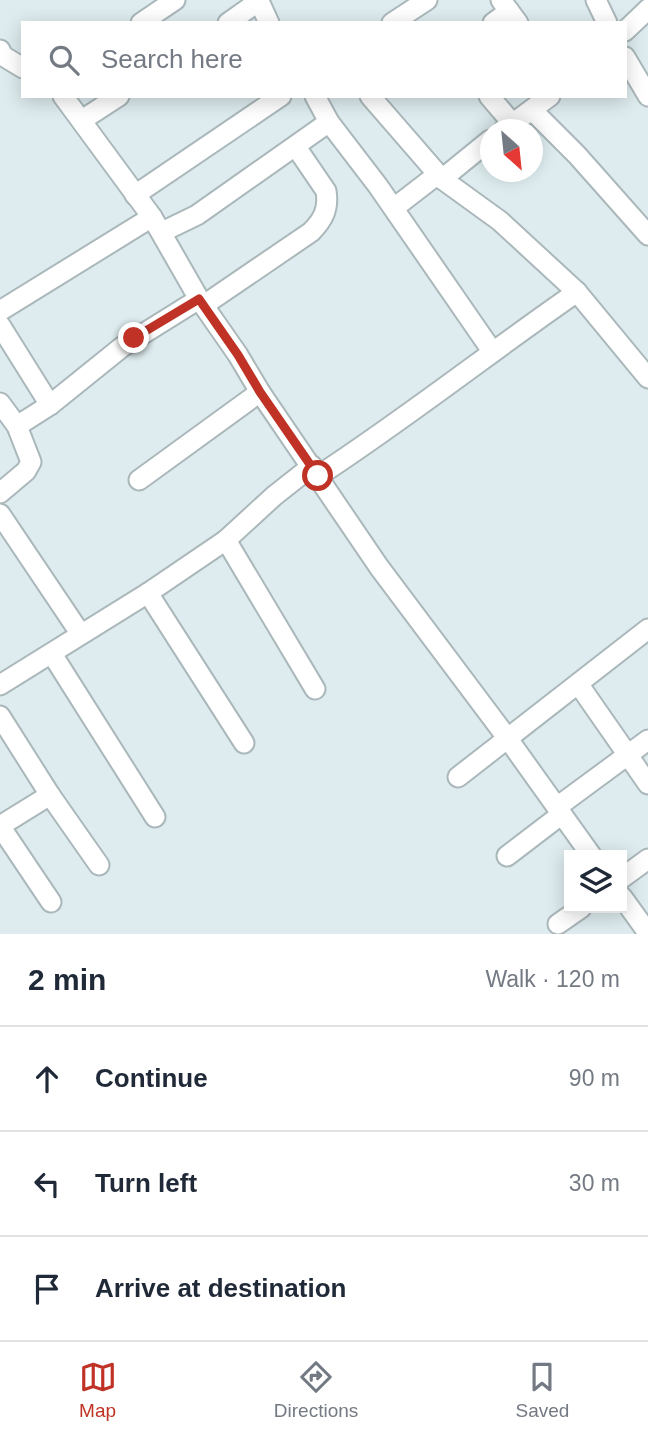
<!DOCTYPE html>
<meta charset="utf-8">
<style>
:root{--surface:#fff;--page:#f2f2f3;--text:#1f2937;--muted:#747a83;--line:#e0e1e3;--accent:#bf3225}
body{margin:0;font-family:Helvetica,sans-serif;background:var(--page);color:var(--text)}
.controls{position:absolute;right:21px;bottom:21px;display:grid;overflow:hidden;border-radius:0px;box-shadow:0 4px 18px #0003}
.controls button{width:63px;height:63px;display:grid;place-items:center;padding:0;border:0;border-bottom:2px solid var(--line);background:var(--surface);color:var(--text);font:35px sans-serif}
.compass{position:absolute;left:480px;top:119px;width:63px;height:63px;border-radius:50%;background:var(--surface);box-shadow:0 4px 18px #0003;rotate:153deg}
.stop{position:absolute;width:21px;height:21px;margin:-16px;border:5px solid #bf3225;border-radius:50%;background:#fff}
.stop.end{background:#bf3225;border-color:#fff;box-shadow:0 2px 7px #0008}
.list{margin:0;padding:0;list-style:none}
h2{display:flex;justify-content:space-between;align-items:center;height:91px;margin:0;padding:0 28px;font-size:30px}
h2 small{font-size:23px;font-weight:400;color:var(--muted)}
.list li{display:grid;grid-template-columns:46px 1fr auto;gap:21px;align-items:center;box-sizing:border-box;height:105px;padding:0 28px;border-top:2px solid var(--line)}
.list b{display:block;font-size:26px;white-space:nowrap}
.list em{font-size:23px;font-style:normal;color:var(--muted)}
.icon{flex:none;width:38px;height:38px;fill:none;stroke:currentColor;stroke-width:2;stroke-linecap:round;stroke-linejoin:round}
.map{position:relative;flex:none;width:648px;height:934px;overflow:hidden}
.search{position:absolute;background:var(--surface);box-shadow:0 4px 18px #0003;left:21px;right:21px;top:21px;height:77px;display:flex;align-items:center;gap:18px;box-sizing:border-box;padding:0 24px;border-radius:0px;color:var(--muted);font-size:26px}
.sheet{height:406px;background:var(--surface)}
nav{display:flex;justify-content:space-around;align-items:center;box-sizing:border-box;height:98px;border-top:2px solid var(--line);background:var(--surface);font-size:19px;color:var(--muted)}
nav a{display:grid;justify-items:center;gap:4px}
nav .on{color:var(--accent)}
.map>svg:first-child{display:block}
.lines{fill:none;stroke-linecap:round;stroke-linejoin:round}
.minor-casing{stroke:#abb8bb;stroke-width:23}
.minor{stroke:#fff;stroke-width:19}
.route{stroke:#bf3225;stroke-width:9}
</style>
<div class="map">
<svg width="648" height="934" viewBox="0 0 648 934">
<rect width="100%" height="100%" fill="#deecef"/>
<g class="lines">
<defs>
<g id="minor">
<path d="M 253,0 L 259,1 L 269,23"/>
<path d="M 501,0 L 518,23"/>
<path d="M 596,0 L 607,23"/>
<path d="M 141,23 L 175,0"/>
<path d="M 228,23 L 259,1"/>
<path d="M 392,23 L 427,0"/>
<path d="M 493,23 L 509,11"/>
<path d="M 625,31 L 648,9"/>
<path d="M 0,50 L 3,56 L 23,68"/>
<path d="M 625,57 L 648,96"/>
<path d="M 63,96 L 152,217 L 199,299 L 238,355 L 260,392 L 379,567 L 508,739 L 591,855"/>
<path d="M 315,96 L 329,122 L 378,186 L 492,351"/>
<path d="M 370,96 L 442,179 L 500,221 L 577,292 L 648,378"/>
<path d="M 489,96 L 512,123"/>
<path d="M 533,111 L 577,155 L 648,235"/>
<path d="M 82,120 L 119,96"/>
<path d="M 504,130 L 550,96"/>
<path d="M 442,179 L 490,140"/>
<path d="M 135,195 L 281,96"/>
<path d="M 394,208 L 438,174"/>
<path d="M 162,232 L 197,215 L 329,122"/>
<path d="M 204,305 L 311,232 C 323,220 329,209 326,191 L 296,147"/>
<path d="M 0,311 L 152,217"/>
<path d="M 0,325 L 50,405"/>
<path d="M 0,403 L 17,426 L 31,462 L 26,471 L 0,493"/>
<path d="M 17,426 L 50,405 L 122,347 L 199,299"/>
<path d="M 318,476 C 407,418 490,352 577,292"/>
<path d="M 139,480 L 260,392"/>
<path d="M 0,514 L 80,633"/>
<path d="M 226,540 L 315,689"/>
<path d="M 148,593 L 244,743"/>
<path d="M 52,654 L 155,817"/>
<path d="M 0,685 L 148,593 L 226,540 L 274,496 L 312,466"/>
<path d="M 579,685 L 648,784"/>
<path d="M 0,716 L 50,795 L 99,865"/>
<path d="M 458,777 L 648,629"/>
<path d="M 557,807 L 648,740"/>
<path d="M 0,826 L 51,902"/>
<path d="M 0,826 L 50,795"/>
<path d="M 507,856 L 562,814"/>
<path d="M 622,878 L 648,859"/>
<path d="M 622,897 L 648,933"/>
<path d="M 558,924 L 581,908"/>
</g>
</defs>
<use href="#minor" class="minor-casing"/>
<use href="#minor" class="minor"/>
</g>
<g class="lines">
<path class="route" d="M 134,338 L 199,299 L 238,355 L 260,392 L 318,476"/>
</g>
</svg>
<div class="controls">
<button><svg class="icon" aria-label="layers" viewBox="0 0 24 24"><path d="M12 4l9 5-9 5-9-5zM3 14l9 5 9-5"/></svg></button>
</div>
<svg class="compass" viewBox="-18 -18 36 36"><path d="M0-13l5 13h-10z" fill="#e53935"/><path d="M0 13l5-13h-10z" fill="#747a83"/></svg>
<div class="stop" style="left:318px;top:476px"></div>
<div class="stop end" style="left:134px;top:338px"></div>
<div class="search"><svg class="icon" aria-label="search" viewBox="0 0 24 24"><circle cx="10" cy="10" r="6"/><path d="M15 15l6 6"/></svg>Search here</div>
</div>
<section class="sheet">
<h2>2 min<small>Walk · 120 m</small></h2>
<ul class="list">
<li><svg class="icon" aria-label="ahead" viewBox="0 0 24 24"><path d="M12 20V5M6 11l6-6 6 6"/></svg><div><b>Continue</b></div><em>90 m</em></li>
<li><svg class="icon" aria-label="left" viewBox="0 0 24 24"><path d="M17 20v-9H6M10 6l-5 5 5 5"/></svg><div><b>Turn left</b></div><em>30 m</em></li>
<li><svg class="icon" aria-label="arrive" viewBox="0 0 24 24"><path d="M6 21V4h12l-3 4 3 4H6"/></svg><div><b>Arrive at destination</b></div></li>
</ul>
</section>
<nav>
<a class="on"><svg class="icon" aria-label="map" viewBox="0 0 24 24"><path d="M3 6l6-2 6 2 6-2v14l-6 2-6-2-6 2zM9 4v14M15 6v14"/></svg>Map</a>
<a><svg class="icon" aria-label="directions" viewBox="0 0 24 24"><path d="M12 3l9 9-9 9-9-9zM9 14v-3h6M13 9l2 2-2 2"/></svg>Directions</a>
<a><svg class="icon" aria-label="saved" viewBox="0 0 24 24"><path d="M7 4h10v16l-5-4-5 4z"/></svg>Saved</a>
</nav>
